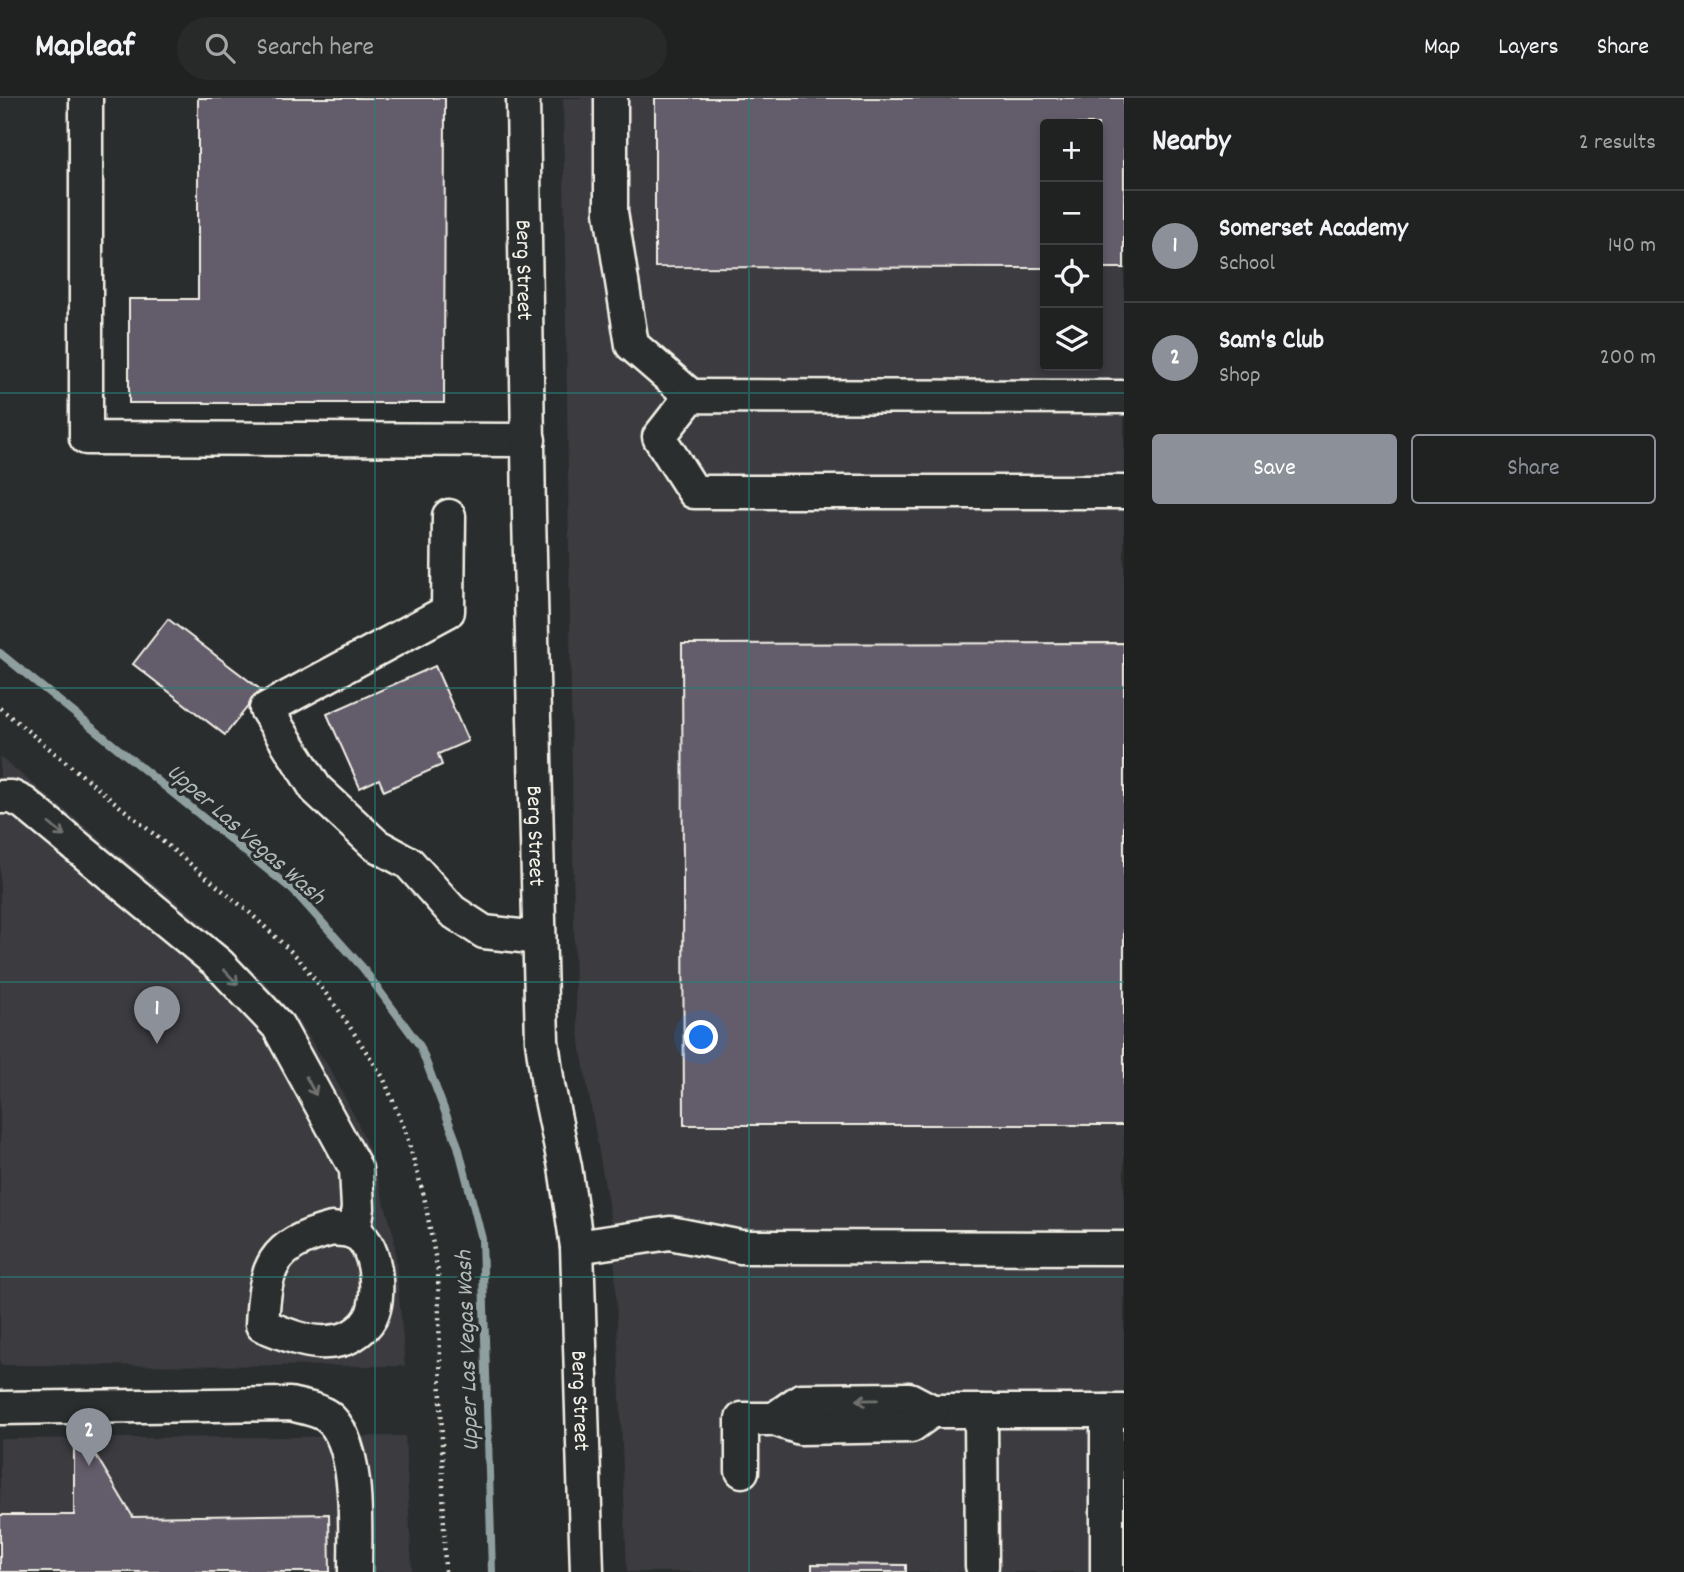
<!DOCTYPE html>
<meta charset="utf-8">
<style>
:root{--surface:#202222;--page:#282a2a;--text:#f1f3f6;--muted:#a2a4a5;--line:#3d3f40;--accent:#8c9099}
body{margin:0;font-family:Dekko,sans-serif;background:var(--page);color:var(--text)}
.controls{position:absolute;right:21px;top:21px;display:grid;overflow:hidden;border-radius:7px;box-shadow:0 4px 10px #0003}
.controls button{width:63px;height:63px;display:grid;place-items:center;padding:0;border:0;border-bottom:2px solid var(--line);background:var(--surface);color:var(--text);font:35px sans-serif}
.you{position:absolute;left:702px;top:940px;width:24px;height:24px;margin:-18px;border:5px solid #fff;border-radius:50%;background:#1a73e8;box-shadow:0 0 0 10px #1a73e833}
.badge{display:grid;place-items:center;width:46px;height:46px;border-radius:50%;background:var(--accent);color:#fff;font-size:23px;font-weight:700}
.pin{position:absolute;translate:-50% -58px;filter:drop-shadow(0 2px 4px #0008)}
.pin::after{content:'';position:absolute;top:37px;width:24px;height:21px;background:inherit;clip-path:polygon(0 0,100% 0,50% 100%)}
.list{margin:0;padding:0;list-style:none}
h2{display:flex;justify-content:space-between;align-items:center;height:91px;margin:0;padding:0 28px;font-size:30px}
h2 small{font-size:23px;font-weight:400;color:var(--muted)}
.list li{display:grid;grid-template-columns:46px 1fr auto;gap:21px;align-items:center;box-sizing:border-box;height:112px;padding:0 28px;border-top:2px solid var(--line)}
.list b{display:block;font-size:26px;white-space:nowrap}
.list p{margin:0;font-size:23px;white-space:nowrap;color:var(--muted)}
.list em{font-size:23px;font-style:normal;color:var(--muted)}
.actions{display:flex;gap:14px;padding:21px 28px}
.actions a{flex:1;padding:16px 0;border:2px solid var(--accent);border-radius:7px;text-align:center;font-size:24px;color:var(--accent)}
.actions .main{background:var(--accent);color:#fff}
.icon{flex:none;width:38px;height:38px;fill:none;stroke:currentColor;stroke-width:2;stroke-linecap:round;stroke-linejoin:round}
.map{position:relative;flex:none;width:1124px;height:1474px;overflow:hidden}
header{display:flex;align-items:center;gap:42px;box-sizing:border-box;height:98px;padding:0 35px;background:var(--surface);border-bottom:2px solid var(--line)}
header strong{font-size:33px}
nav{display:flex;gap:38px;margin-inline-start:auto;font-size:24px}
.search{width:490px;height:63px;background:var(--page);display:flex;align-items:center;gap:18px;box-sizing:border-box;padding:0 24px;border-radius:38px;color:var(--muted);font-size:26px}
main{display:flex}
aside{flex:1;background:var(--surface)}
.map>svg:first-child{display:block}
.built{fill:#3b3b40;fill-rule:evenodd}
.lines{fill:none;stroke-linecap:round;stroke-linejoin:round}
.stream{stroke:#8f9f9f;stroke-width:8}
.building{fill:#635b6b;stroke:#f4f1e8;stroke-width:2}
.minor-casing{stroke:#f4f1e8;stroke-width:37}
.path{stroke:#f4f1e8;stroke-width:4.5;stroke-dasharray:2 5;stroke-linecap:butt}
.minor{stroke:#2a2d2e;stroke-width:32}
.oneway{stroke:#71726f}
.grid{fill:none;stroke:#26827a;stroke-width:2;stroke-opacity:0.55}
.labels{text-anchor:middle;stroke-width:6;stroke-linejoin:round;paint-order:stroke}
.street-label{font-size:23px;fill:#f4f1e8;stroke:#2a2d2e}
.water-label{font-size:24px;font-style:italic;fill:#b0bab7;stroke:#2a2d2e}
</style>
<header>
<strong>Mapleaf</strong>
<div class="search"><svg class="icon" aria-label="search" viewBox="0 0 24 24"><circle cx="10" cy="10" r="6"/><path d="M15 15l6 6"/></svg>Search here</div>
<nav><a>Map</a><a>Layers</a><a>Share</a></nav>
</header>
<main>
<div class="map">
<svg width="1124" height="1474" viewBox="0 0 1124 1474">
<rect width="100%" height="100%" fill="#2a2d2e"/>
<filter id="ink" filterUnits="userSpaceOnUse"><feTurbulence type="fractalNoise" baseFrequency=".0143" numOctaves="2"/><feDisplacementMap in="SourceGraphic" scale="14" xChannelSelector="R" yChannelSelector="G"/><feConvolveMatrix kernelMatrix="1 2 1 2 8 2 1 2 1" color-interpolation-filters="sRGB"/></filter>
<g filter="url(#ink)">
<g class="built">
<path d="M 563,0 L 1124,0 L 1124,1474 L 627,1474 L 615,1171 L 609,1111 L 581,952 L 575,899 ZM 1045,26 L 1098,26 L 1098,268 L 1045,268 Z"/>
<path d="M 0,659 L 198,821 L 263,882 L 297,921 L 330,971 L 356,1021 L 369,1052 L 394,1138 L 405,1268 L 0,1267 Z"/>
<path d="M 405,1338 L 412,1474 L 0,1474 L 0,1341 Z"/>
</g>
<g class="lines">
<path class="stream" d="M 0,555 L 295,794 L 362,869 L 420,948 L 458,1048 L 482,1141 L 492,1474"/>
</g>
<g class="building">
<path d="M 198,0 L 445,0 L 444,305 L 129,305 L 129,201 L 198,201 Z"/>
<path d="M 655,0 L 1124,0 L 1124,170 L 1098,170 L 1098,26 L 1045,26 L 1045,170 L 655,169 Z"/>
<path d="M 168,521 L 261,592 L 225,637 L 133,566 Z"/>
<path d="M 1124,545 L 1124,1027 L 684,1027 L 682,546 Z"/>
<path d="M 435,568 L 468,643 L 438,656 L 442,667 L 384,693 L 379,681 L 360,690 L 327,616 Z"/>
<path d="M 74,1321 L 133,1419 L 329,1416 L 330,1474 L 0,1474 L 0,1417 L 74,1417 Z"/>
<path d="M 812,1466 L 906,1467 L 906,1474 L 812,1474 Z"/>
</g>
<g class="lines">
<defs>
<g id="minor">
<path d="M 86,0 L 86,340 L 529,342"/>
<path id="s1" d="M 523,0 L 529,417 L 542,943 L 548,987 L 565,1069 L 577,1149 L 587,1474"/>
<path d="M 611,0 L 611,114 L 632,247 L 691,298"/>
<path d="M 1124,299 L 691,298 L 659,339 L 694,394 L 1124,394"/>
<path d="M 449,418 L 448,513 L 266,611 L 316,691 L 376,747 L 409,765 L 452,813 L 484,834 L 539,840"/>
<path d="M 0,699 L 12,699 L 24,705 L 219,866 L 278,928 L 356,1071 L 358,1110 L 354,1135"/>
<path d="M 332,1131 C 338,1132 348,1132 354,1134 C 377,1146 380,1193 373,1214 C 368,1229 351,1241 336,1243 C 310,1248 285,1236 262,1227 C 265,1168 271,1147 332,1131 Z"/>
<path d="M 577,1149 L 670,1135 L 741,1149 L 1124,1150"/>
<path d="M 0,1310 L 290,1306 C 302,1309 317,1311 327,1318 C 361,1343 355,1435 355,1474"/>
<path d="M 981,1313 L 982,1468"/>
<path d="M 1107,1313 L 1107,1474"/>
<path d="M 774,1321 L 801,1302 L 909,1301 L 932,1313 L 1124,1313"/>
<path d="M 742,1373 L 742,1321 L 774,1321 L 800,1330 L 911,1328 L 932,1313"/>
</g>
</defs>
<use href="#minor" class="minor-casing"/>
<path class="path" d="M 0,610 L 250,815 L 298,860 L 338,911 L 383,979 L 405,1032 L 424,1098 L 438,1174 L 445,1474"/>
<use href="#minor" class="minor"/>
</g>
<defs><path id="oneway-shaft" d="M-6 0H5M1.5-3L5.5 0L1.5 3" fill="none" stroke-width="1.6" stroke-linecap="round" stroke-linejoin="round" transform="scale(1.75)"/></defs>
<g class="oneway">
<use href="#oneway-shaft" transform="translate(57 732) rotate(40)"/>
<use href="#oneway-shaft" transform="translate(231 879) rotate(46)"/>
<use href="#oneway-shaft" transform="translate(311 988) rotate(62)"/>
<use href="#oneway-shaft" transform="translate(867 1302) rotate(179)"/>
</g>
</g>
<path class="grid" d="M 375,0 L 375,1474M 749,0 L 749,1474M 0,295 L 1124,295M 0,590 L 1124,590M 0,884 L 1124,884M 0,1179 L 1124,1179"/>
<g class="labels">
<g class="street-label">
<text dy="8" stroke="none"><textPath href="#s1" startOffset="172">Berg Street</textPath></text>
<text dy="8" stroke="none"><textPath href="#s1" startOffset="738">Berg Street</textPath></text>
<text dy="8" stroke="none"><textPath href="#s1" startOffset="1306">Berg Street</textPath></text>
</g>
<g class="water-label">
<text transform="translate(247 735) rotate(41)" y="8">Upper Las Vegas Wash</text>
<text transform="translate(466 1253) rotate(-92)" y="8">Upper Las Vegas Wash</text>
</g>
</g>
</svg>
<div class="controls">
<button>+</button>
<button>−</button>
<button><svg class="icon" aria-label="locate" viewBox="0 0 24 24"><circle cx="12" cy="12" r="6"/><path d="M12 2v4M12 18v4M2 12h4M18 12h4"/></svg></button>
<button><svg class="icon" aria-label="layers" viewBox="0 0 24 24"><path d="M12 4l9 5-9 5-9-5zM3 14l9 5 9-5"/></svg></button>
</div>
<div class="you"></div>
<div class="pin badge" style="left:157px;top:946px">1</div>
<div class="pin badge" style="left:89px;top:1368px">2</div>
</div>
<aside>
<h2>Nearby<small>2 results</small></h2>
<ul class="list">
<li><span class="badge">1</span><div><b>Somerset Academy</b><p>School</p></div><em>140 m</em></li>
<li><span class="badge">2</span><div><b>Sam's Club</b><p>Shop</p></div><em>200 m</em></li>
</ul>
<div class="actions"><a class="main">Save</a><a>Share</a></div>
</aside>
</main>
